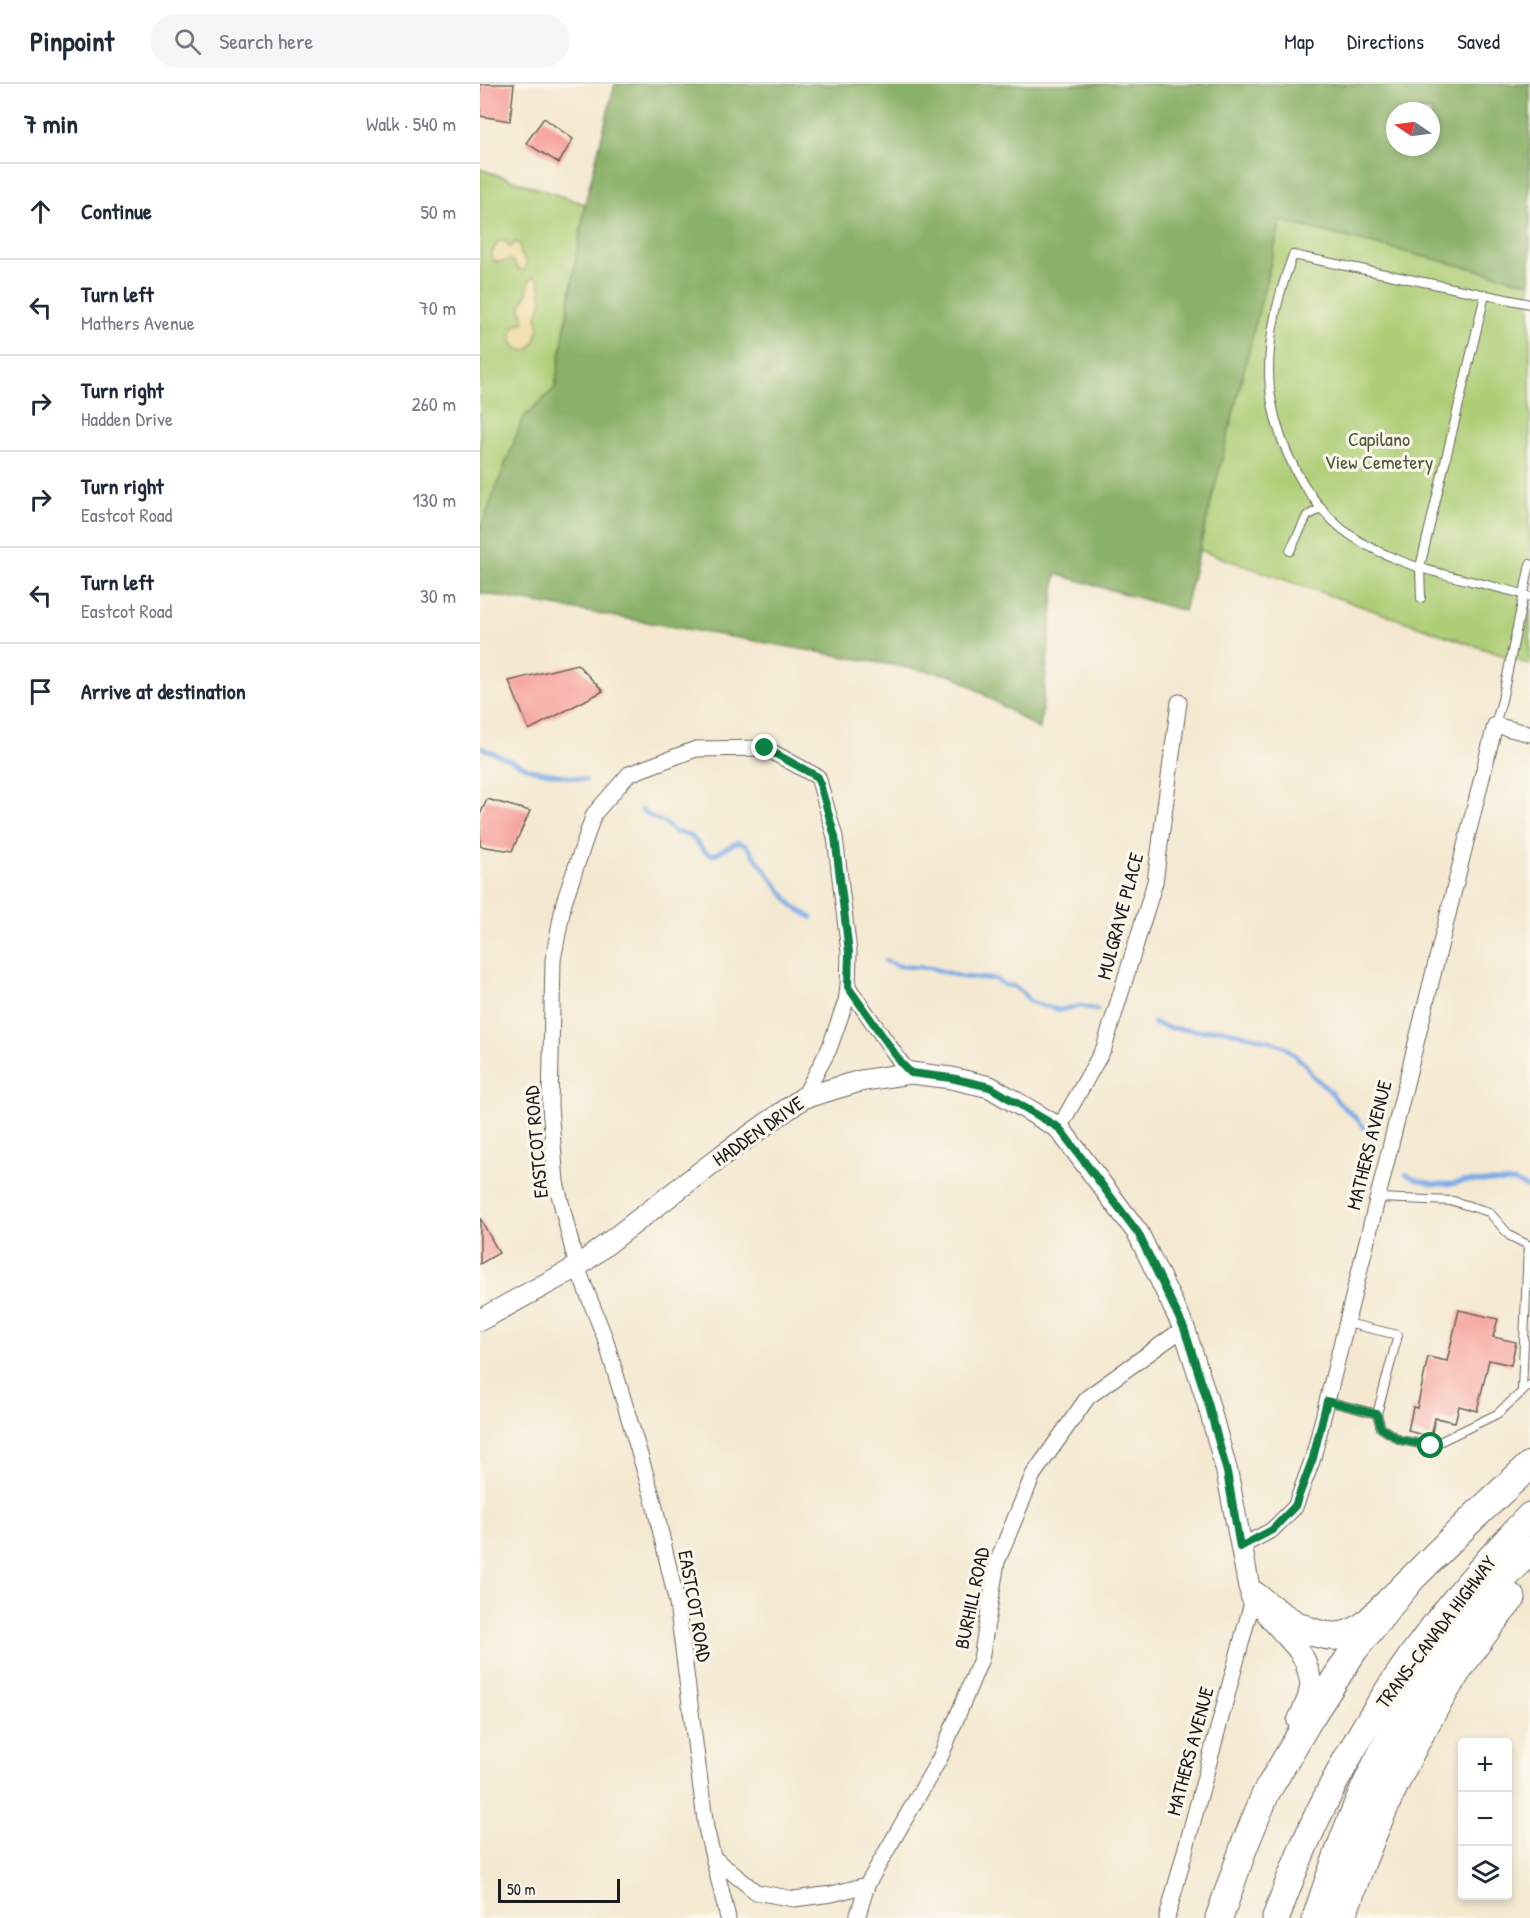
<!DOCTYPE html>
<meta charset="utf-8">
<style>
:root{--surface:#fff;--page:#f6f6f7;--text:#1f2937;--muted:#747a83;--line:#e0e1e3}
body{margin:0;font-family:"Patrick Hand",sans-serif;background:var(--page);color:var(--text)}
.controls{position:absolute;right:18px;bottom:18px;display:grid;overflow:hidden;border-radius:6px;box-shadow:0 3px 9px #0003}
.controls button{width:54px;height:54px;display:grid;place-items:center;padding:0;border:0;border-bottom:2px solid var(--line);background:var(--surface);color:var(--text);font:30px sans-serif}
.compass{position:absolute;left:906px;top:18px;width:54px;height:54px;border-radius:50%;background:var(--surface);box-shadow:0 3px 9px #0003;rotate:283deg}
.scale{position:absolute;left:18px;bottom:15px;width:122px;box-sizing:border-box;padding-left:6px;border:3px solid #1c1c1c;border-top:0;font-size:16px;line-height:21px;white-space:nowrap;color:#1c1c1c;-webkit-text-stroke:4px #fbf7ec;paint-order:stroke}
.stop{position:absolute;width:18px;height:18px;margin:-14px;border:4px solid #0b8043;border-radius:50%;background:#fff}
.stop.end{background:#0b8043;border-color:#fff;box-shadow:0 2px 6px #0008}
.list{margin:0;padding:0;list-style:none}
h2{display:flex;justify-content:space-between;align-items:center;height:78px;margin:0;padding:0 24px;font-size:26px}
h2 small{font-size:20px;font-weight:400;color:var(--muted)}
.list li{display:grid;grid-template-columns:39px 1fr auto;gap:18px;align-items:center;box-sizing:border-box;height:96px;padding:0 24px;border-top:2px solid var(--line)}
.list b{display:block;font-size:22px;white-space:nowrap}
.list p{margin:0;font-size:20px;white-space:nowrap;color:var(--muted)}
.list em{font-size:20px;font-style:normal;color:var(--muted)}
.icon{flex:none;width:33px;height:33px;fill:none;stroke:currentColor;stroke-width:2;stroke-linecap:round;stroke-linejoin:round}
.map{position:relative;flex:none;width:1050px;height:1834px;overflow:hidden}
header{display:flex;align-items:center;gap:36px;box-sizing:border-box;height:84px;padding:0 30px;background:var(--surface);border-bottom:2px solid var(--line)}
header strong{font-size:28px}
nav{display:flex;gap:33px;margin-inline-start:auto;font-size:21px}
.search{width:420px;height:54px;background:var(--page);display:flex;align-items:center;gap:15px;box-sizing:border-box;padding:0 21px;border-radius:33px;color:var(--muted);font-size:22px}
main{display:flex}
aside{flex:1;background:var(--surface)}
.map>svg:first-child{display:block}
.green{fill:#adce76;stroke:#647549;stroke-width:1.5}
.forest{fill:#8ab167;stroke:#536642;stroke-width:1.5;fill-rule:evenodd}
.sand{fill:#eeda9e;stroke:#857b5d;stroke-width:1.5}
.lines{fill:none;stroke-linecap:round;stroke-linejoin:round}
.stream{stroke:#7babe6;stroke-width:4.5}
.building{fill:#f69e99}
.lane-casing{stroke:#68635b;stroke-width:10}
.street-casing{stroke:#68635b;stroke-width:17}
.secondary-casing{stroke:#68635b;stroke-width:23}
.highway-casing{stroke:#68635b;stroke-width:29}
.lane{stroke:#fff;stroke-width:8}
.street{stroke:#fff;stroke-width:15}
.secondary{stroke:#fff;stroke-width:21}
.highway{stroke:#fff;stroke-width:27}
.route{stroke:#0b8043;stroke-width:8}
.labels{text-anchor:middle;stroke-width:6;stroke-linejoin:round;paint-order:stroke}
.park-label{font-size:20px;fill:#4f5a3c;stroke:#fbf7ec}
.street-label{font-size:20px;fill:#1c1c1c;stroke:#fbf7ec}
</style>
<header>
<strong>Pinpoint</strong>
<div class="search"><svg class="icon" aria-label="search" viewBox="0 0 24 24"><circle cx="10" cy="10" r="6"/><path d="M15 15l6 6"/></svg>Search here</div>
<nav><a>Map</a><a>Directions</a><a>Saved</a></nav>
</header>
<main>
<aside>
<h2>7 min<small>Walk · 540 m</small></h2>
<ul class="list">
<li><svg class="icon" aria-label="ahead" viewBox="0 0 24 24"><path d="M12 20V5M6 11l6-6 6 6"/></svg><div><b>Continue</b></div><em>50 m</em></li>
<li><svg class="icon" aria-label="left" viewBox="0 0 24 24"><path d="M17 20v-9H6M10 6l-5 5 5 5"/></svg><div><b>Turn left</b><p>Mathers Avenue</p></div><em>70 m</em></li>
<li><svg class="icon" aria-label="right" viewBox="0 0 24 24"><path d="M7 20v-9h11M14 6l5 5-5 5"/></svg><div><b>Turn right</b><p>Hadden Drive</p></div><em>260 m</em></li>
<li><svg class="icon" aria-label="right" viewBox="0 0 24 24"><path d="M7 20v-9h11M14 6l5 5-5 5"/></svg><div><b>Turn right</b><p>Eastcot Road</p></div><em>130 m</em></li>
<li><svg class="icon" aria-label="left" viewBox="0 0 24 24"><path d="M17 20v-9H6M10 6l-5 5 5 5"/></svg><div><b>Turn left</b><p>Eastcot Road</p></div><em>30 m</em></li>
<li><svg class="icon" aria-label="arrive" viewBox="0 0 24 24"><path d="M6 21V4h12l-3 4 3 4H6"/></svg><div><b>Arrive at destination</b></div></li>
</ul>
</aside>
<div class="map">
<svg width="1050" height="1834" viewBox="0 0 1050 1834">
<rect width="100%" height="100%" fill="#fbf7ec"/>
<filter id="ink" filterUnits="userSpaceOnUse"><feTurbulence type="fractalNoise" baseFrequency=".0167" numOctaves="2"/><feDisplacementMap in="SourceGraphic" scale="12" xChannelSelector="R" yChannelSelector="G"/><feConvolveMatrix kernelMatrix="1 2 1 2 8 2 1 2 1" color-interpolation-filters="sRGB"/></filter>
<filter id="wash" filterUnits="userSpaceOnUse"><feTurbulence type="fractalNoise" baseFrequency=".008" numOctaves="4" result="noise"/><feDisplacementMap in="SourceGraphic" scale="24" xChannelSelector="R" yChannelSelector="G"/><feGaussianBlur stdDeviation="1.35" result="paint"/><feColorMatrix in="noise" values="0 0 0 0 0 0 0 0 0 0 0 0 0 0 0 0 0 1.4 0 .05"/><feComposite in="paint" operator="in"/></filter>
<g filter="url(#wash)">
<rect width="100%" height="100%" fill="#f4e8d0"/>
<g class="green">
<path d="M 0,85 L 105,120 L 75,304 L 0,508 Z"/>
<path d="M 801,136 L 1050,199 L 1050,581 L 719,466 Z"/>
</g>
<path class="forest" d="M 135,0 L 1050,0 L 1050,199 L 801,137 L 704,527 L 576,490 L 560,646 L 475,592 L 0,509 L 0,446 L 43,334 L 75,304 L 105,120 ZM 915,27 L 951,27 L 951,63 L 915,63 Z"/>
<g class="sand">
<path d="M 18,157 L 24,157 L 30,163 L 36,158 L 40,160 L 41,171 L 47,178 L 45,186 L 38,185 L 32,176 L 19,178 L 14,177 L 11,171 Z"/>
<path d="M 53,192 L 59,196 L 62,216 L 57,232 L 59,245 L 54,259 L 48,266 C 40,267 35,264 32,257 L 32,245 L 38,239 L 44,239 L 41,222 L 47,210 L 49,197 Z"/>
</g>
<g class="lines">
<g class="stream">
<path d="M 0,663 L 52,686 L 106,696"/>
<path d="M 162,726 L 171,733 L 185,739 L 194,748 L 210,751 L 225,768 L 233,771 L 258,758 L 266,761 L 313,822 L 332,834"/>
<path d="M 405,877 L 419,882 L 451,884 L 482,893 L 515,895 L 524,901 L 533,902 L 543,909 L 549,917 L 560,921 L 580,926 L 601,922 L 617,926"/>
<path d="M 673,939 L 690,944 L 721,947 L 740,945 L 790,957 L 805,963 L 826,981 L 832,991 L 851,1008 L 858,1018 L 875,1033 L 888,1048"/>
<path d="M 926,1090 L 937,1096 L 955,1100 L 973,1100 L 984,1097 L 1035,1098 L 1050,1105"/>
</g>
</g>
<g id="blocks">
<g class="building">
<path d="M 0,0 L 34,0 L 30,37 L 0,32 Z"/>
<path d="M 64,34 L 93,55 L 79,79 L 46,59 Z"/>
<path d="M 97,580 L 123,607 L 49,646 L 29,597 Z"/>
<path d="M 7,715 L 50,727 L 32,767 L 0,762 L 0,731 Z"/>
<path d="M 0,1134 L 19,1169 L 0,1180 Z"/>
<path d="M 979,1226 L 1018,1235 L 1013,1253 L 1036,1258 L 1031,1281 L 1009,1276 L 997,1327 L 979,1322 L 975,1338 L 955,1334 L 951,1353 L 928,1347 L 933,1323 L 937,1324 L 948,1273 L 967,1277 Z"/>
</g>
</g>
</g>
<g filter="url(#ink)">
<use href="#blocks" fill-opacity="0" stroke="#68635b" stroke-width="1.5"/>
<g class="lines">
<defs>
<g id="lane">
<path d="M 1050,220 L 813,171 C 796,215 783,272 792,319 C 800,365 826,415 862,445 C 877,457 896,467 914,474 C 945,488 982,494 1015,503 C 1027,506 1039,508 1050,513"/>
<path d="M 810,467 L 827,432 L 842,424"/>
<path d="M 941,514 L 940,483 L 1005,211"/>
<path d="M 1015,641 L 1022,616 L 1050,480"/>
<path d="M 898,1114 L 973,1117 L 1009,1128 L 1030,1152 L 1048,1161"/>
<path d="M 867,1239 L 918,1251 L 897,1330 L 901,1344 L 920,1356 L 951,1362 L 1017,1330 L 1050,1301"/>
<path d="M 1042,1306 L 1048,1161 L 1050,1162"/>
<path d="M 847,1317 L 897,1330"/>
</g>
<g id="street">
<path d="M 368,903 L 422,980 L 431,989"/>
<path d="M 579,1044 L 624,964 L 675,798 L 699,618"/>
<path d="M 760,1463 L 792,1446 L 815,1423 L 833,1374 L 1015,641 L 1050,650"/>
<path d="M 234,1774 L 276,1808 L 314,1815 L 352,1810 L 387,1801"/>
<path d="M 248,1834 L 226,1744 L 197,1519 L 173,1415 L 125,1254 L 97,1183 L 76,1098 L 70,1022 L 73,876 L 84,818 L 114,730 L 149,690 L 216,665 L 285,664 L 338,693 L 355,753 L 369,868 L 368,903 L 366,917 L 349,965 L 323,1014"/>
<path d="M 377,1834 L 387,1801 L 460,1674 L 501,1575 L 517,1478 L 553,1391 L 608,1313 L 704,1244"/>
<path d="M 687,1834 L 774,1511"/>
</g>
<path id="secondary" d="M 0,1236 L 97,1183 L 244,1070 L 323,1014 L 380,997 L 431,989 L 471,994 L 510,1003 L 579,1044 L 658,1149 L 704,1244 L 728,1319 L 747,1388 L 769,1503 L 791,1535 L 817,1564 L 825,1577 L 829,1590 L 831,1601 L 828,1615 L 818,1637"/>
<g id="highway">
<path d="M 774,1511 C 805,1535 850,1572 887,1539 L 995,1432 L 1050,1381"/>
<path d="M 739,1834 L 765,1760 L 786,1709 L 830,1634 L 874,1566 L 929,1498"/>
<path d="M 796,1834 C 848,1682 938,1547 1050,1432"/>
<path d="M 836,1834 C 851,1788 867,1741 888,1697 C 926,1616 988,1530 1050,1466"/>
<path d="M 862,1834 C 901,1718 953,1608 1032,1514"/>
</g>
</defs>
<use href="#lane" class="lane-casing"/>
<use href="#street" class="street-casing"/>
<use href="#secondary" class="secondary-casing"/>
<use href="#highway" class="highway-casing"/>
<use href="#lane" class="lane"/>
<use href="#street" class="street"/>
<use href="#secondary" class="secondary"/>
<use href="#highway" class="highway"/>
</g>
</g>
<g class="lines" filter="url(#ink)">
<path class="route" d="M 285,664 L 338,693 L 355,753 L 369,868 L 368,903 L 422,980 L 431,989 L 471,994 L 510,1003 L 579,1044 L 658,1149 L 704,1244 L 728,1319 L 747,1388 L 760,1463 L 792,1446 L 815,1422 L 833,1374 L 847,1317 L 897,1330 L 901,1344 L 920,1356 L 951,1362"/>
</g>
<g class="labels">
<g class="park-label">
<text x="899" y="362">Capilano<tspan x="899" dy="23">View Cemetery</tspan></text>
</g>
<g class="street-label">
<text transform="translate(640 832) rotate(-75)" y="7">MULGRAVE PLACE</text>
<text transform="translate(278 1047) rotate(-35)" y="7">HADDEN DRIVE</text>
<text transform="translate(56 1058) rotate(-95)" y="7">EASTCOT ROAD</text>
<text transform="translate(889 1061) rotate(-76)" y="7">MATHERS AVENUE</text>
<text transform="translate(492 1514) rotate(-78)" y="7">BURHILL ROAD</text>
<text transform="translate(215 1522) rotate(80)" y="7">EASTCOT ROAD</text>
<text transform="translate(956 1548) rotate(-53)" y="7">TRANS-CANADA HIGHWAY</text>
<text transform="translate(710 1667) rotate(-75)" y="7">MATHERS AVENUE</text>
</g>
</g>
</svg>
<div class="controls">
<button>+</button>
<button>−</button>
<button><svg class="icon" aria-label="layers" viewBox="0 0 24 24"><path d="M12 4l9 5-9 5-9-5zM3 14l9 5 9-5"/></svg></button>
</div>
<svg class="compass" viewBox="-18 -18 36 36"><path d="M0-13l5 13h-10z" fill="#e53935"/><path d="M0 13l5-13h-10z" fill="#747a83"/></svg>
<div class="scale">50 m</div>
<div class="stop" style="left:951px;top:1362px"></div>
<div class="stop end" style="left:285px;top:664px"></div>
</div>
</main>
